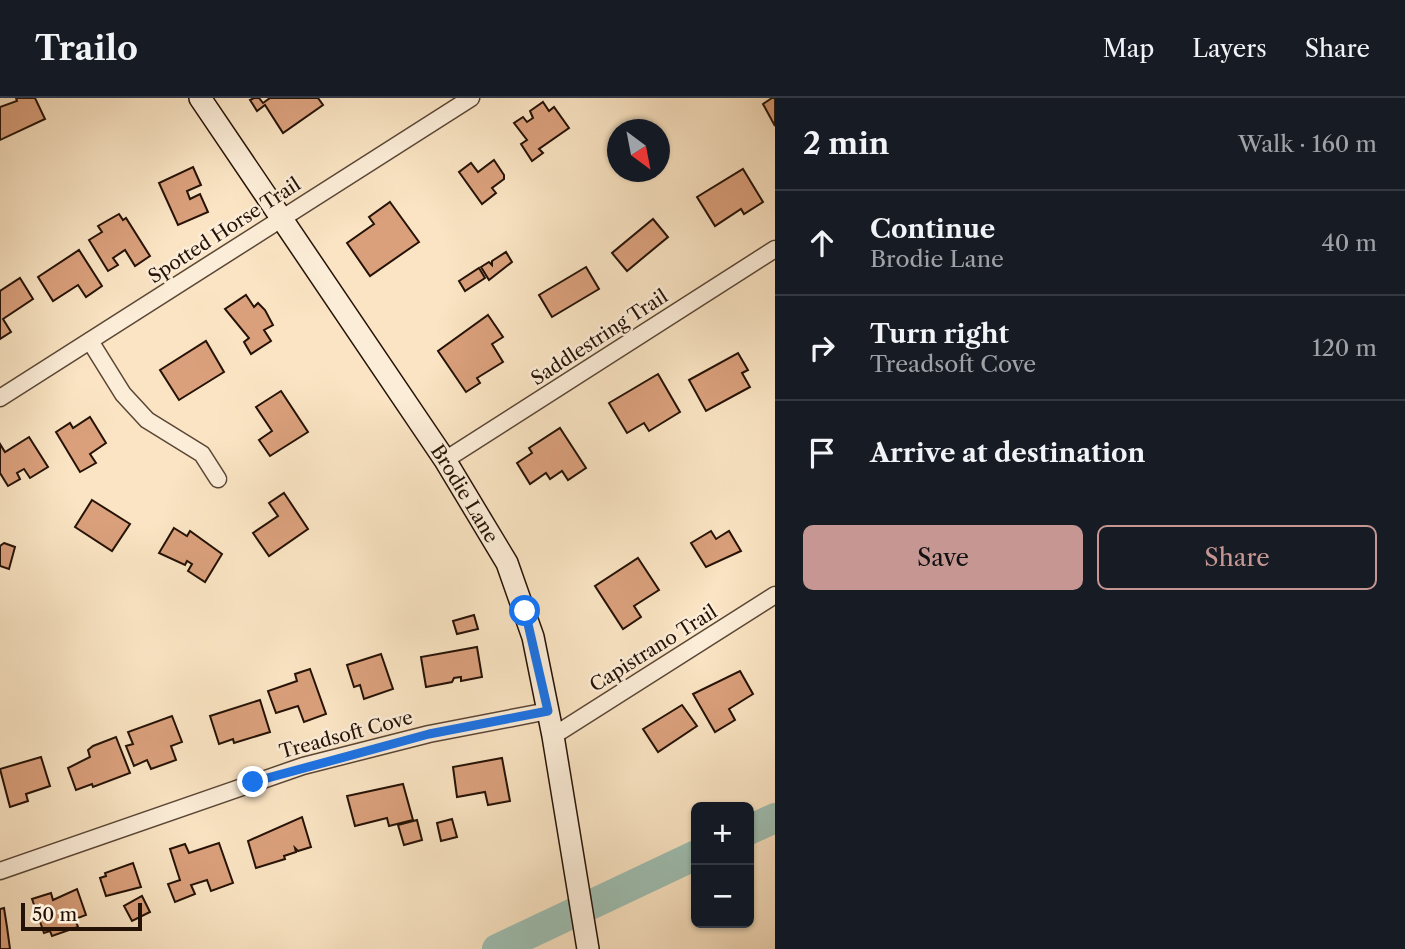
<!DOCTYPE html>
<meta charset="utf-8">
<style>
:root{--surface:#171b24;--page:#20242c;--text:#f1f3f6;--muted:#9ea1a6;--line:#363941;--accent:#c59692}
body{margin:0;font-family:"Libre Caslon Text",serif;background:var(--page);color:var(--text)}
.controls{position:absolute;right:21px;bottom:21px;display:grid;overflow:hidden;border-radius:10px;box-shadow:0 2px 5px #0004}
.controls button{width:63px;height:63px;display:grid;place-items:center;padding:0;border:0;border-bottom:2px solid var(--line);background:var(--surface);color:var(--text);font:35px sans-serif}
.compass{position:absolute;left:607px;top:21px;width:63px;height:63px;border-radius:50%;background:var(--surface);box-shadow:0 2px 5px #0004;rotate:148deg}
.scale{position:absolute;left:21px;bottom:18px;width:121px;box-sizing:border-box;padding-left:7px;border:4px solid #251206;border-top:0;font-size:19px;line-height:24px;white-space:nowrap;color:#251206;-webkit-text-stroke:5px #fcedd8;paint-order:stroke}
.stop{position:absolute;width:21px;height:21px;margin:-16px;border:5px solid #1a73e8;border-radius:50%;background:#fff}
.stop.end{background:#1a73e8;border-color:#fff;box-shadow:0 2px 7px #0008}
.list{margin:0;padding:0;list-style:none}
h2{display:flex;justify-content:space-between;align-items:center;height:91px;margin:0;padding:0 28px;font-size:30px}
h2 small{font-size:23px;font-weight:400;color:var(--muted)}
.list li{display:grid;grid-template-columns:46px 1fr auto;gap:21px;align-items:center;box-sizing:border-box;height:105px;padding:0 28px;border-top:2px solid var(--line)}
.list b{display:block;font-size:26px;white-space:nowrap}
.list p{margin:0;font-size:23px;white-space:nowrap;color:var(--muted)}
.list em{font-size:23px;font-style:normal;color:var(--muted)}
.actions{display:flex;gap:14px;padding:21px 28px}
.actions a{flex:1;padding:16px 0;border:2px solid var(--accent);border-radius:10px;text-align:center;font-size:24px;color:var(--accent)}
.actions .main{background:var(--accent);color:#111}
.icon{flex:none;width:38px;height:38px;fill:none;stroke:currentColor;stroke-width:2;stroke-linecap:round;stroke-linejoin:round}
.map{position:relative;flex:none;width:775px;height:851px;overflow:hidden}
header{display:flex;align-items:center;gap:42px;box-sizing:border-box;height:98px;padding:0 35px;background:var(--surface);border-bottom:2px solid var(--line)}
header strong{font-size:33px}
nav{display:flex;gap:38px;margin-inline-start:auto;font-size:24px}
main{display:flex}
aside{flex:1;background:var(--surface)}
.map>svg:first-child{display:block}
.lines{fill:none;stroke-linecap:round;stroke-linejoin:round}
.river{stroke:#9ebfb2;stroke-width:30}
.building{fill:#daa07c;stroke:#251206;stroke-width:2}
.minor-casing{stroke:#5a4635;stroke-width:19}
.secondary-casing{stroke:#251206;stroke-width:24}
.minor{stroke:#fcedd8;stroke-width:16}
.secondary{stroke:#fcedd8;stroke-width:21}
.route{stroke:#1a73e8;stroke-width:9}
.labels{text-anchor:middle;stroke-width:5;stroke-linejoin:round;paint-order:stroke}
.street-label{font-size:19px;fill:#251206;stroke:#fcedd8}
</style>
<header>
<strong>Trailo</strong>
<nav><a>Map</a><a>Layers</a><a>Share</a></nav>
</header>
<main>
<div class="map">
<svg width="775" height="851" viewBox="0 0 775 851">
<rect width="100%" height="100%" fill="#fae4c3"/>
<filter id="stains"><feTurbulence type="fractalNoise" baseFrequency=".00286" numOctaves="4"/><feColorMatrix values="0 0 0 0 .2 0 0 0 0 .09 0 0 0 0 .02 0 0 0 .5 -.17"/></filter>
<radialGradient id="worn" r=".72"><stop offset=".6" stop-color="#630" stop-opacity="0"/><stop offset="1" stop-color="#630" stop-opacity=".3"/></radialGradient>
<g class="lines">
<g class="river">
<path d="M 749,732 L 775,720"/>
<path d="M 497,851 L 696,757"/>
</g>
</g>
<g class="building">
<path d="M 16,0 L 35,0 L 45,21 L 0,42 L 0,9 L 17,3 Z"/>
<path d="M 254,0 L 259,0 L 263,5 L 270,0 L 318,0 L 323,7 L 283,35 L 265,7 L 257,13 L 250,2 Z"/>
<path d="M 772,0 L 775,0 L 775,28 L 763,6 Z"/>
<path d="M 543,4 L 549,13 L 554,9 L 569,30 L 539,51 L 543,55 L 532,63 L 521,46 L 527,42 L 514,25 L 523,19 L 527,24 L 533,20 L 530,13 Z"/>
<path d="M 494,62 L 504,77 L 504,81 L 492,90 L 496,95 L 482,106 L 459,74 L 471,65 L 478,74 Z"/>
<path d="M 193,69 L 201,87 L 187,93 L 190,101 L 200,96 L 208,114 L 178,127 L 159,85 Z"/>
<path d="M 743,71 L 763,104 L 744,116 L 741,111 L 715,128 L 697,99 Z"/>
<path d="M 390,104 L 419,144 L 370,178 L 347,145 L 374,126 L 369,119 Z"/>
<path d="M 119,116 L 123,122 L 126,120 L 150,158 L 135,168 L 125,152 L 113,160 L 118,167 L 108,173 L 89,142 L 102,134 L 98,128 Z"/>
<path d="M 653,121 L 668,139 L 627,173 L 612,155 Z"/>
<path d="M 79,152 L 102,188 L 86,199 L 78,187 L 53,203 L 38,179 Z"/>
<path d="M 506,154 L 512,164 L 489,182 L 481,169 L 489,164 L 492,167 L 492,163 Z"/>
<path d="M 586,169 L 599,191 L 552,219 L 539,197 Z"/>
<path d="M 479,170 L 485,180 L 465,193 L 459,183 Z"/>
<path d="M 20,180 L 33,201 L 3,221 L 11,234 L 0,241 L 0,193 Z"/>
<path d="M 246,197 L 254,209 L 258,205 L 265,212 L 273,227 L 264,232 L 271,243 L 251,256 L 244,244 L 249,240 L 225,211 Z"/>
<path d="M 488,217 L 503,239 L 492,246 L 503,264 L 477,280 L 480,285 L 466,294 L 438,253 Z"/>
<path d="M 206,243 L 224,274 L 179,302 L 160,272 Z"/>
<path d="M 738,255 L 748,272 L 742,275 L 750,289 L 706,313 L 689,282 Z"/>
<path d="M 658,276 L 680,314 L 649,333 L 644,325 L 627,335 L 609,305 Z"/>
<path d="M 281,293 L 308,334 L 270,358 L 259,342 L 272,333 L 256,309 Z"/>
<path d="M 90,319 L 106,345 L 90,356 L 96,365 L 80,374 L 56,334 L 70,325 L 73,330 Z"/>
<path d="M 560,330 L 586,370 L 568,382 L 562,373 L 550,381 L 546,375 L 530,386 L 517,365 L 532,355 L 529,350 Z"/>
<path d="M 29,339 L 48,369 L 30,380 L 24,371 L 17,375 L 20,381 L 8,388 L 0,375 L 0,346 L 5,354 Z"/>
<path d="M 284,395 L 308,431 L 269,458 L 253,435 L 278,418 L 269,405 Z"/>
<path d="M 92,402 L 130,426 L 112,453 L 75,429 Z"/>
<path d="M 174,430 L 187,438 L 190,433 L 222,456 L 205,484 L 188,473 L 192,466 L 187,463 L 185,467 L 159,455 Z"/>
<path d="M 711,433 L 716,441 L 729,433 L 741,453 L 706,469 L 691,445 Z"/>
<path d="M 4,445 L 15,449 L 9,471 L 0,468 L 0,448 Z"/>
<path d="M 638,460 L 659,492 L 634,508 L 641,519 L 623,531 L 595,488 Z"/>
<path d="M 474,517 L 478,531 L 457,536 L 453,523 Z"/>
<path d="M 477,549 L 482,579 L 461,583 L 461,579 L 454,580 L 452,584 L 426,589 L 421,559 Z"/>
<path d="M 381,556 L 393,591 L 364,601 L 360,587 L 354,589 L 347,567 Z"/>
<path d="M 310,571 L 326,616 L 304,624 L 298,608 L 276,615 L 268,593 L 297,583 L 295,576 Z"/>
<path d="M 740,573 L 753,596 L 729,611 L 735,622 L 715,634 L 693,596 Z"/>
<path d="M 260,602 L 270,634 L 234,645 L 233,641 L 219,646 L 210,618 Z"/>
<path d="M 682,607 L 697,628 L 658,654 L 643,631 Z"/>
<path d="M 172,618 L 182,644 L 171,648 L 176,662 L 151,671 L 147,662 L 134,668 L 126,648 L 133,646 L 128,634 Z"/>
<path d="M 116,639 L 130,675 L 93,689 L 92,686 L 76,692 L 68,670 L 90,659 L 88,652 L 93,648 Z"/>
<path d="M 41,659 L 50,688 L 26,696 L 28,703 L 10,709 L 0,671 Z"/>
<path d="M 502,660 L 510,703 L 488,707 L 485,694 L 457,699 L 453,669 Z"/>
<path d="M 403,686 L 413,722 L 389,728 L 387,720 L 355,728 L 347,698 Z"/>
<path d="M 302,719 L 311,749 L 298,753 L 295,750 L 296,754 L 284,758 L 285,761 L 256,770 L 248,743 Z"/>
<path d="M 452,721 L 457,739 L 441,743 L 437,725 Z"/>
<path d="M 417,722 L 422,742 L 404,747 L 398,727 Z"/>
<path d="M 219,745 L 233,785 L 211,793 L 207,782 L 191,787 L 195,796 L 175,804 L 168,786 L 180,782 L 170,751 L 185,746 L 189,755 Z"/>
<path d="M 133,765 L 141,789 L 106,798 L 100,780 L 106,778 L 105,775 Z"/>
<path d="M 77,791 L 86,817 L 75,821 L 78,829 L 52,838 L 50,833 L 44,835 L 32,801 L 51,795 L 53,802 Z"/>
<path d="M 142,798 L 150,814 L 132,823 L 124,808 Z"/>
<path d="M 4,810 L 7,829 L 10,851 L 0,851 L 0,811 Z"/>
</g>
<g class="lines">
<defs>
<g id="minor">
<path d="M 90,243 L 123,296 L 147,322 L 202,356 L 218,381"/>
<path d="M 0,300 L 471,0"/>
<path d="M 445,362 L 775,151"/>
<path d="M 553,638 L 775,497"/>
<path d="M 0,773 L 303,668 L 429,636 L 548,613"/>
</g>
<g id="secondary">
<path id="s1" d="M 200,0 L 445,362 L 507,465 L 533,539 L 553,638 L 588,851"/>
</g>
</defs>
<use href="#minor" class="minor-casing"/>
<use href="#secondary" class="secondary-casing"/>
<use href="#minor" class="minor"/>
<use href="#secondary" class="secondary"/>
</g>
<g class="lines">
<path class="route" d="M 253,684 L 429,636 L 548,613 L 525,513"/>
</g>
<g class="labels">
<g class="street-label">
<text transform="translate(224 132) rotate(-33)" y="7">Spotted Horse Trail</text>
<text transform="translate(599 239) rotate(-33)" y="7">Saddlestring Trail</text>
<text dy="7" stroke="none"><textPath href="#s1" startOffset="476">Brodie Lane</textPath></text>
<text transform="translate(653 550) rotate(-32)" y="7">Capistrano Trail</text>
<text transform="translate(346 636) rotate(-15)" y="7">Treadsoft Cove</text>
</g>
</g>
<rect width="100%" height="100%" filter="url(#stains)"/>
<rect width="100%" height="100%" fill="url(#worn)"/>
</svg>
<div class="controls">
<button>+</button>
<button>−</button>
</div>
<svg class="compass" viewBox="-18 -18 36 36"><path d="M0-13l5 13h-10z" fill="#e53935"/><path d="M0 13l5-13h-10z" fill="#9ea1a6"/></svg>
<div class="scale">50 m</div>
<div class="stop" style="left:525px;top:513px"></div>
<div class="stop end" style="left:253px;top:684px"></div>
</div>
<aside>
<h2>2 min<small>Walk · 160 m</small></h2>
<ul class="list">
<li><svg class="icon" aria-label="ahead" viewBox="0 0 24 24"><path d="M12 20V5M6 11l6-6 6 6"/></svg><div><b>Continue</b><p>Brodie Lane</p></div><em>40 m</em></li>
<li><svg class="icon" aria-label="right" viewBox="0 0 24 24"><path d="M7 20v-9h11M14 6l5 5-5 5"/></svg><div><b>Turn right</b><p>Treadsoft Cove</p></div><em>120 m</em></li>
<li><svg class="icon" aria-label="arrive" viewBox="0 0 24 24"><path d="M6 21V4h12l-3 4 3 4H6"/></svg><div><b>Arrive at destination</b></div></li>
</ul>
<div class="actions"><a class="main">Save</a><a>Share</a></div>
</aside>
</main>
